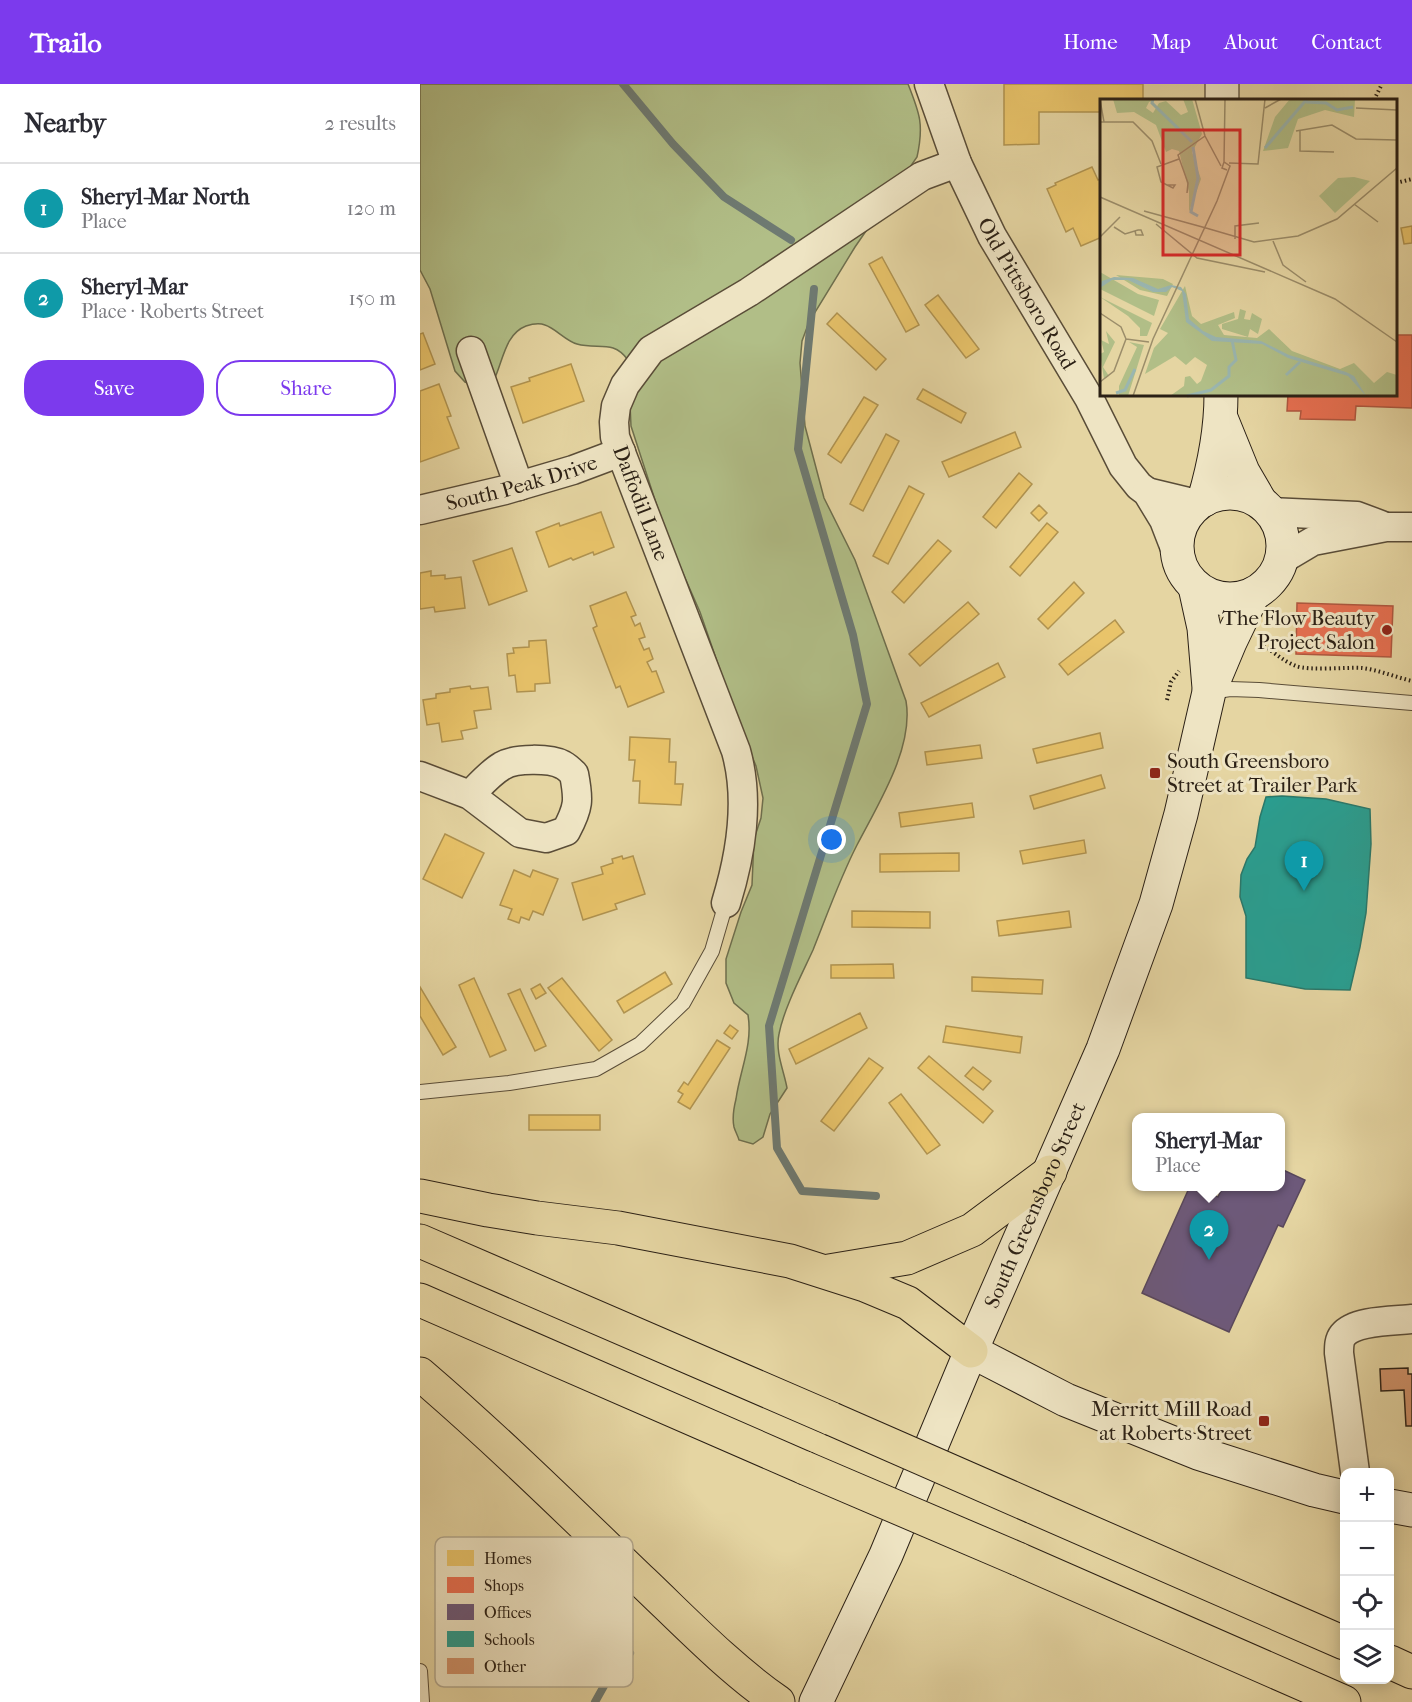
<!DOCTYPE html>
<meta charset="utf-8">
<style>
:root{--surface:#fff;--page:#f2f2f3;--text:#2b2b33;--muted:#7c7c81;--line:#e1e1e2;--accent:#7c3aed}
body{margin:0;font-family:"IM FELL French Canon",serif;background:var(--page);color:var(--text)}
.controls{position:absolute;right:18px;bottom:18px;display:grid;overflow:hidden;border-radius:12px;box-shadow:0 3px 15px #0003}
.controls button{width:54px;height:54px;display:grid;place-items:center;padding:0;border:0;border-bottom:2px solid var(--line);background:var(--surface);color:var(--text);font:30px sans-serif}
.you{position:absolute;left:412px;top:756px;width:21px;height:21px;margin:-15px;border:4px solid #fff;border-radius:50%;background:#1a73e8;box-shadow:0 0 0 9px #1a73e833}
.badge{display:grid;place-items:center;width:39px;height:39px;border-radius:50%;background:var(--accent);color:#fff;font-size:20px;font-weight:700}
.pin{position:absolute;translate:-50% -50px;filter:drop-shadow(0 2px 3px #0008)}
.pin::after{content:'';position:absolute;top:32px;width:21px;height:18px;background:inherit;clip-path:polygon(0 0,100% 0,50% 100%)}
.popup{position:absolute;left:712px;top:1029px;width:153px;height:78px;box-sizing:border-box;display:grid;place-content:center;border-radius:12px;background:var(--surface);filter:drop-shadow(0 2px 4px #0005);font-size:20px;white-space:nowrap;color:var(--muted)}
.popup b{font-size:22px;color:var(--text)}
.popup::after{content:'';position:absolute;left:50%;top:100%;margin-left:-12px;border:12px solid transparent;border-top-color:var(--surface)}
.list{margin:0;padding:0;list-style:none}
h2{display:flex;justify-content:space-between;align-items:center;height:78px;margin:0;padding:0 24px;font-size:26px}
h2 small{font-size:20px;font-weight:400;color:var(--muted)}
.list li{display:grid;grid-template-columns:39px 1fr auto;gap:18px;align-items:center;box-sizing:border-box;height:90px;padding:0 24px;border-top:2px solid var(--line)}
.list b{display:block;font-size:22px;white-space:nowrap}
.list p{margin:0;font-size:20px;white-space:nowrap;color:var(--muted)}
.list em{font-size:20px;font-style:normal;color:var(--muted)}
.actions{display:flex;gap:12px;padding:18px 24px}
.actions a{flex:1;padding:14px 0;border:2px solid var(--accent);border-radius:24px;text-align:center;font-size:21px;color:var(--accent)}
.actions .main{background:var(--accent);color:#fff}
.icon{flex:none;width:33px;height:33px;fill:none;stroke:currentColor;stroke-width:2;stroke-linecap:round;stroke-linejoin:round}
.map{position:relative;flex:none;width:992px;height:1618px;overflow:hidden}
header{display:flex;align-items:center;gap:36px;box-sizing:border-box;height:84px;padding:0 30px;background:var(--accent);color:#fff}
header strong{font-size:28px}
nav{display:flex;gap:33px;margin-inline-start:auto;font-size:21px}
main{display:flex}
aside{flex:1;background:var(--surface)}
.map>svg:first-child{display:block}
.green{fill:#b1be87;stroke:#6e6f4e;stroke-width:1.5}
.homes{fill:#e9c46a;stroke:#b09350;stroke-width:1.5}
.shops{fill:#e76f51;stroke:#af573f;stroke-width:1.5}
.offices{fill:#6d597a;stroke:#59485c;stroke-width:1.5}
.schools{fill:#2a9d8f;stroke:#2a786a;stroke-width:1.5}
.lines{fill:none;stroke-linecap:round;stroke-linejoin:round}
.stream{stroke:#6e7a72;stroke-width:8}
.building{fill:#d0926a;stroke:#2b2015;stroke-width:1.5}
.lane-casing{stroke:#5a4d38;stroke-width:16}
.street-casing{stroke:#5a4d38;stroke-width:31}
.secondary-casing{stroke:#2b2015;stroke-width:35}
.highway-casing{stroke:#2b2015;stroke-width:35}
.path{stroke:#2b2015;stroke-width:4;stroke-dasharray:1.5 3;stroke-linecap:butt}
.lane{stroke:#eee4c3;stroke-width:14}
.street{stroke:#eee4c3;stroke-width:28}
.secondary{stroke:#eee4c3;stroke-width:33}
.highway{stroke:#e5d5a2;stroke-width:33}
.highway-bridge-casing{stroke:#2b2015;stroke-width:35;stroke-linecap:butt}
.highway-bridge{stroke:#e5d5a2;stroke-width:33}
.poi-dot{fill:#8f2418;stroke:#eee4c3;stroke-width:2}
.labels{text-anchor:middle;stroke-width:6;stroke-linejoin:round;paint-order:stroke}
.street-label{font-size:21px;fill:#2b2015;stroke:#eee4c3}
.poi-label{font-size:21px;fill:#2b2015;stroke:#eee4c3;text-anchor:end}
.inset-river{fill:none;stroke:#9ab6b0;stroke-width:3}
.inset-road{fill:none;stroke:#9b8d6a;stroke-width:1.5}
.view{fill:#d62828;fill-opacity:0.15;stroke:#d62828;stroke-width:3}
.inset-edge{fill:none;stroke:#2b2015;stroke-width:3}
.key{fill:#eee4c3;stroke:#b4a98f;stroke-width:1.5}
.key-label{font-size:16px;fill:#2b2015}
</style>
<header>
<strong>Trailo</strong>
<nav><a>Home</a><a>Map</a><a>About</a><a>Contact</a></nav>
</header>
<main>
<aside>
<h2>Nearby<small>2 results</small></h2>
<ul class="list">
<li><span class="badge" style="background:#0f9aa8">1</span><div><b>Sheryl-Mar North</b><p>Place</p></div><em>120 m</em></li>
<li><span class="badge" style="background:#0f9aa8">2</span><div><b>Sheryl-Mar</b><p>Place · Roberts Street</p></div><em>150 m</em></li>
</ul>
<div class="actions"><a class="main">Save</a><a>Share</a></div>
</aside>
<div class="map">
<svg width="992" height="1618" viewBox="0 0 992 1618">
<rect width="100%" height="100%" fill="#e5d5a2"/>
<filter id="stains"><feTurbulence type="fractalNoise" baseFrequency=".00333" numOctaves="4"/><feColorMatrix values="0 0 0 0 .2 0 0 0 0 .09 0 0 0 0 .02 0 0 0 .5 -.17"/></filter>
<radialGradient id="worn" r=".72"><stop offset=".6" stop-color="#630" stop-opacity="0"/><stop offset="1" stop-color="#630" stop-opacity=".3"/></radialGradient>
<path class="green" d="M 0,0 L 488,0 C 500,30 504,41 497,73 L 435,163 L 389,238 L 382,257 L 380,279 L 385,342 L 404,414 L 435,476 L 486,617 C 494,664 458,720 437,761 C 420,794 407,831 393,866 C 382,890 364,924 359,950 C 355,968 364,987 367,1004 L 350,1030 L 343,1053 L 333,1060 L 319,1056 C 318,1052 315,1047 314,1043 C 312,1034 314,1023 316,1015 C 320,986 333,960 328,931 L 314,919 L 306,899 L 306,875 L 321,828 L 332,801 L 334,755 L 341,734 L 343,714 L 336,682 L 319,641 L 280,528 L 247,453 L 211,342 L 208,276 C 193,255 178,266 157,260 C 146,257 135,244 125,241 C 120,239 112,240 106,242 C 85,250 83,277 74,296 L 57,302 L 45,298 L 35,287 L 10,205 L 0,186 Z"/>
<g class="homes">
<path d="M 584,0 L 723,0 L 723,16 L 682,16 L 682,28 L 619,28 L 619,60 L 584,61 Z"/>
<path d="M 672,83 L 678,96 L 682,94 L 682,153 L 661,162 L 653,144 L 646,148 L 627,105 L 636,101 L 635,99 Z"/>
<path d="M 992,142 L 992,159 L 984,160 L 981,144 Z"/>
<path d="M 462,173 L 499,241 L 486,248 L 449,180 Z"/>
<path d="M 518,211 L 559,265 L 546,274 L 505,221 Z"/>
<path d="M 417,229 L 466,275 L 456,286 L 407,240 Z"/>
<path d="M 3,249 L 15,280 L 0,286 L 0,250 Z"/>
<path d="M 151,280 L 164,317 L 103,339 L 91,303 L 110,297 L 109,294 Z"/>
<path d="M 19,300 L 31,332 L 27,333 L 39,364 L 0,378 L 0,307 Z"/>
<path d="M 503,305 L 546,329 L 541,339 L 497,315 Z"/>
<path d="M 444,313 L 458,321 L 421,379 L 408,370 Z"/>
<path d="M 595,348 L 601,363 L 529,393 L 522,378 Z"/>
<path d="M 466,350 L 479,357 L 443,427 L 430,420 Z"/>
<path d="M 599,389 L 612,400 L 576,444 L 563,433 Z"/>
<path d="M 489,402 L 504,410 L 468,480 L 453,472 Z"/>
<path d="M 619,421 L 627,429 L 619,437 L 611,429 Z"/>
<path d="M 181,428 L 194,463 L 174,471 L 173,468 L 153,476 L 151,474 L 129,483 L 116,448 L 139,439 L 140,442 Z"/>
<path d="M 627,439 L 638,448 L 600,492 L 590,483 Z"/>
<path d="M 518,456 L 531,467 L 484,519 L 472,508 Z"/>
<path d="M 92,464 L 107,507 L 69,521 L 53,477 Z"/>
<path d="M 11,487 L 11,492 L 25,491 L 25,495 L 41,493 L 45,524 L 15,528 L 14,523 L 0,525 L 0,489 Z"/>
<path d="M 654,498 L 664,509 L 628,545 L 618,535 Z"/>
<path d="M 206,508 L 216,531 L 211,533 L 215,542 L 220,539 L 225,553 L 219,555 L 224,566 L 229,564 L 233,575 L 227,578 L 232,588 L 236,587 L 244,608 L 208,623 L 200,602 L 196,604 L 173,544 L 177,542 L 170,522 Z"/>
<path d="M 548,518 L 559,530 L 500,582 L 489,570 Z"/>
<path d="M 695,536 L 704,548 L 648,591 L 639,580 Z"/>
<path d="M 126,556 L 130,599 L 115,600 L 115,607 L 97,608 L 95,591 L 89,592 L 87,570 L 94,569 L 93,564 L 109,563 L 109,557 Z"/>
<path d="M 578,579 L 585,593 L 509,633 L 501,619 Z"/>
<path d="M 50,602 L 51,605 L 68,603 L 71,625 L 54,627 L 57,644 L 41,647 L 43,655 L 22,658 L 19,639 L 7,641 L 3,616 L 16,614 L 16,610 L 30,608 L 30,605 Z"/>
<path d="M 680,649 L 683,664 L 617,679 L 613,665 Z"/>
<path d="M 210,653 L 250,655 L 249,678 L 256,678 L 255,700 L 263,700 L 261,721 L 219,719 L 220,697 L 213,697 L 215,676 L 209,676 Z"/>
<path d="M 560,661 L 562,674 L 507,681 L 505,668 Z"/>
<path d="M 681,691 L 685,704 L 614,725 L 610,712 Z"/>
<path d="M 552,719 L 554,733 L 481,743 L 479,729 Z"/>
<path d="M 25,750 L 64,769 L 42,814 L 3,795 Z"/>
<path d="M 664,756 L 666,769 L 603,780 L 600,767 Z"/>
<path d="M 539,769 L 539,787 L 460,788 L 460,770 Z"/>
<path d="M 202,772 L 203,775 L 213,772 L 225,810 L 195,820 L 197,825 L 163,836 L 152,799 L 183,790 L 181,783 L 193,779 L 192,775 Z"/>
<path d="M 94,786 L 110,793 L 113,786 L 138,795 L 123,831 L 113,827 L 109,836 L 101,833 L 99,839 L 88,835 L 92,825 L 80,821 Z"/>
<path d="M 432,827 L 510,828 L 510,844 L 432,843 Z"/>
<path d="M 649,827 L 651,843 L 579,852 L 577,837 Z"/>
<path d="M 473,880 L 474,894 L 411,894 L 411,881 Z"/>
<path d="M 245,888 L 252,900 L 204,929 L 197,917 Z"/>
<path d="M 552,893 L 623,896 L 622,910 L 552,907 Z"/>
<path d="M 54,894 L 86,966 L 70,973 L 39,901 Z"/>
<path d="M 142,894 L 192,956 L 179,967 L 128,904 Z"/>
<path d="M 120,900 L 126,909 L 116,915 L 111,905 Z"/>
<path d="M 0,903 L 36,963 L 23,971 L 0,932 Z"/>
<path d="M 100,905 L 126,962 L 115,967 L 88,910 Z"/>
<path d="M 440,929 L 447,944 L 376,980 L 369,965 Z"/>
<path d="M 310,941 L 318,947 L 312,955 L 304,949 Z"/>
<path d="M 526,942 L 602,953 L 600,969 L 523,958 Z"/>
<path d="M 297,956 L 310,964 L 270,1025 L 258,1018 L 263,1010 L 258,1007 L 264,998 L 268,1001 Z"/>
<path d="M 509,972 L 573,1027 L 563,1039 L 498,984 Z"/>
<path d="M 449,974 L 463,984 L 414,1047 L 401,1037 Z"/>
<path d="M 553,983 L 571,997 L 563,1006 L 545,992 Z"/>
<path d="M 481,1010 L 520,1061 L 507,1070 L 469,1019 Z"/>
<rect x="109" y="1031" width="71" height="15"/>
</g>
<g class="shops">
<path d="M 976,251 L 992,251 L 992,324 L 936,322 L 935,336 L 880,335 L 881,327 L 867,327 L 868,310 L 976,310 Z"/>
<path d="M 877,519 L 973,522 L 971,573 L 876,570 Z"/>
<path d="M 104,1490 L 130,1516 L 107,1539 L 89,1522 L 99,1512 L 90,1503 Z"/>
<path d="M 97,1548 L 136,1567 L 126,1587 L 87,1569 Z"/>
<path d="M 41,1560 L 58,1568 L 46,1594 L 28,1586 Z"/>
</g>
<path class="offices" d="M 861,1085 L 885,1096 L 863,1143 L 858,1141 L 809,1248 L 722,1209 L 770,1102 L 774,1102 L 798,1113 L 803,1102 L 861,1102 Z"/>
<path class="schools" d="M 862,712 L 906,715 L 950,725 L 951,760 L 946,829 L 940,863 L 930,906 L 885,905 L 826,894 L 826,832 L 820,813 L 821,791 L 827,775 L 835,763 L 840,733 L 846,713 Z"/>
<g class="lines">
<g class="stream">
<path d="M 203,0 L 253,60 L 304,113 L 371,156"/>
<path d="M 394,205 L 378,365 L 433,551 L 447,620 L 349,942 L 357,1064 L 382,1107 L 456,1112"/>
<path d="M 175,1618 L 189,1593 L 210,1569"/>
</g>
</g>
<path class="building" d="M 988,1284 L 988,1290 L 992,1290 L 992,1342 L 986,1342 L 984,1306 L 961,1307 L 960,1285 Z"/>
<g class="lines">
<defs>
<g id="lane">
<path d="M 791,608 L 810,605 L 839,606 L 992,619"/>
<path d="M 0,1008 L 89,999 L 176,985 L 220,960 L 263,919 L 292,867 L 306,819"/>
<path d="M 0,1587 L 2,1618"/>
</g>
<g id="street">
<path id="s1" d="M 509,0 L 537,79 L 572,152 L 669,314 L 703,382 L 719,402 L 727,408 L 744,436 L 756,467"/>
<path d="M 51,267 L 99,402"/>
<path d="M 727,408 L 777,420"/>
<path id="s2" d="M 0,426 L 85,406 L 153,386 L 201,368"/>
<path d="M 850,428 L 937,432 L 961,441"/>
<path d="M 861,476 L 893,457 L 966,443 L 992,443"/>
<path d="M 0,692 L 50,711 L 100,749 L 126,754 L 146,747 C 159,723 159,716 154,690 C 151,687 147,683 143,681 C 130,674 95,674 82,682 C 70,689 60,701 50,711"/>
<path d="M 306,819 C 321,770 330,717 316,667 L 195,353 L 194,338 L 196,322 L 205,301 L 231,266 L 329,208 L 502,92 L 537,79"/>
<path d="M 935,1388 L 919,1269 C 919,1262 919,1256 923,1251 C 935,1236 974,1237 992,1235"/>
</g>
<g id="secondary">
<path d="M 802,0 L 802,16"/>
<path d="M 801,334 L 823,388 L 841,419"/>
<circle cx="810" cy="462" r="53"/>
<path d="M 784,416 C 794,382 801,346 801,310"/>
<path d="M 775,503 L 784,544 L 789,604"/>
<path d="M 551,1267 L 646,1316 L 778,1369 L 894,1406 L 924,1413"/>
<path d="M 970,1422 L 992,1426"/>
<path id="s3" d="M 396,1618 L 466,1471 L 551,1267 L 683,965 L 736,820 L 761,730 L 789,608 L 810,558 L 833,510"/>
</g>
<g id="highway">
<path d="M 0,1112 L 68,1126 L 117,1134 L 198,1144 L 370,1177 L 445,1201 L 488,1219 L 551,1267"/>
<path d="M 0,1157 L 412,1335"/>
<path d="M 409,1187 L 487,1174 L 552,1146 L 630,1088"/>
<path d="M 0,1216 L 385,1384"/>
<path d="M 0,1290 C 77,1356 149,1427 223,1498 C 266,1539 309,1584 358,1618"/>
<path d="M 613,1423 L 924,1559"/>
<path d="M 598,1475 L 924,1618"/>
<path d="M 970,1578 L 992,1588"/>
</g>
</defs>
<use href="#lane" class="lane-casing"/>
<use href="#street" class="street-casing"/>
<use href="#secondary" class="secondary-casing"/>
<use href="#highway" class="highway-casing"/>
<g class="path">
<path d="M 954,16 L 962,0"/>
<path d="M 976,99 L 992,95"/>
<path d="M 840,559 C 851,566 863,577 876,582 C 890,587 925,583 942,584 C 959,586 975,593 992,597"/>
<path d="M 747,616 L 751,598 L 759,587"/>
</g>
<use href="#lane" class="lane"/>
<use href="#street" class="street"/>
<use href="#secondary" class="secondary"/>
<use href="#highway" class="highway"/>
<defs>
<g id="highway-bridge">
<path d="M 412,1335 L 613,1423"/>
<path d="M 385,1384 L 598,1475"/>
</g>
</defs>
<use href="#highway-bridge" class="highway-bridge-casing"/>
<use href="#highway-bridge" class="highway-bridge"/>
</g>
<g class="poi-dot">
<circle cx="967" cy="546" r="6"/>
<rect x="729" y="683" width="12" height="12" rx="3"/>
<rect x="838" y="1331" width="12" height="12" rx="3"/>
</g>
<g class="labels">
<g class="street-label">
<text dy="7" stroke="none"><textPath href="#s1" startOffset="232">Old Pittsboro Road</textPath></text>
<text dy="7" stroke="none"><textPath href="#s2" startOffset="105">South Peak Drive</textPath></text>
<text transform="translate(221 419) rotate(69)" y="7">Daffodil Lane</text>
<text dy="7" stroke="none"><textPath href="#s3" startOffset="543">South Greensboro Street</textPath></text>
</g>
<g class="poi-label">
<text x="955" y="541">The Flow Beauty<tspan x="955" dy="24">Project Salon</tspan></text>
<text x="747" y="684" text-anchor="start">South Greensboro<tspan x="747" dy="24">Street at Trailer Park</tspan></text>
<text x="832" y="1332">Merritt Mill Road<tspan x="832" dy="24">at Roberts Street</tspan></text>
</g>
</g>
<g transform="translate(680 15)">
<rect width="297" height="297" fill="#e5d5a2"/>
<path d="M 13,0 L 57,0 L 49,3 L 46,9 L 53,14 L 59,4 L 66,2 L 81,16 L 88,13 L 83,0 L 92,0 L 102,35 L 92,53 L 101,80 L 89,113 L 89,93 L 79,52 L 72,50 L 66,53 L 56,26 L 34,13 L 17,14 ZM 190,0 L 255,0 L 254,18 L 225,11 L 198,20 L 188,49 L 163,52 L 175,18 ZM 254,78 L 270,82 L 235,114 L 219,97 L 238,79 ZM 0,173 L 38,195 L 59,201 L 54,217 L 0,190 ZM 16,176 L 63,180 L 73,185 L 67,197 L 40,191 ZM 85,187 L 92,217 L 101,225 L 134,213 L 135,219 L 118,226 L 124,236 L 157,239 L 169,230 L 192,252 L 240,270 L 254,264 L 274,284 L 287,273 L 297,276 L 297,297 L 70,297 L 84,287 L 85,278 L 90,277 L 97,285 L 101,282 L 107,266 L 95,258 L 86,266 L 75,257 L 45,275 L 54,249 L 68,234 L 60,230 ZM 0,198 L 52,224 L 47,237 L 40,237 L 40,229 L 28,217 ZM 140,210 L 146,212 L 144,220 L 150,221 L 152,214 L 162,220 L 158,235 L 150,230 L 148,238 L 122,230 L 122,225 L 138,220 ZM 6,232 L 15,243 L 3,268 L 9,277 L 4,280 L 0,255 L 4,253 L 1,241 L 9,245 ZM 29,243 L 44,246 L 28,297 L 19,297 L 19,287 L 37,248 Z" fill="#b1be87"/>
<path d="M 14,178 L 33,179 L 58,190 L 71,186 L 81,188 L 86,195 L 89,220 L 103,232 L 116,238 L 161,242 L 189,256 L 246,273 L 254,277 L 266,297 L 248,277 L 188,259 L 162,245 L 112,242 L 86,223 L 82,192 L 72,188 L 66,193 L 53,193 L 28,181 L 12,181 L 0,189 L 2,182 Z" fill="#9ab6b0"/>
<path class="inset-river" d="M 53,0 L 52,4 L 92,43M 206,3 L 226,4 L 237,11 L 253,8M 93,48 L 98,79 L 91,113 L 98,117M 165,49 L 207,0M 186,276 L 200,263M 16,294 L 25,291 L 35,270M 87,297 L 111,291 L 129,277 L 129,268 L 136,261 L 132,241"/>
<path class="inset-road" d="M 95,0 L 105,37 L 121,67M 0,1 L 4,23M 165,9 L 181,0M 256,9 L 297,11M 0,23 L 33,23 L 52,42 L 61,65M 200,31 L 200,52 L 234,53M 196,32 L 232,26 L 256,40 L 297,41M 124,63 L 125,0M 129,64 L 158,65 L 165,0M 67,86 L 75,86 L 73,89 L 61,83 L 57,68 L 79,60M 87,94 L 88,84 L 78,56 L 105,37M 0,98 L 235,200 L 297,243M 254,105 L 278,123M 44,112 L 106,129M 56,125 L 97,159 L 165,173M 14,128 L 25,135 L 38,131 L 41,131 L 43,136 L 36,136 L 35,132M 106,129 L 154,143 L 198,137 L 237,120 L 297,69M 0,138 L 20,118M 135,140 L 135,127 L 159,124M 173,142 L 183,166 L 206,183M 0,214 L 21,228 L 26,240 L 14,272 L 0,283M 26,240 L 49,243M 33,297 L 53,240 L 117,102 L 130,67 L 124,63 L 122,69 L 127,71"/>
<path class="view" d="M 63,31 L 140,31 L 140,156 L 63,156 Z"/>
<rect width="297" height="297" class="inset-edge"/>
</g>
<rect x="15" y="1453" width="198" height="150" rx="9" class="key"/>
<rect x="27" y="1466" width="27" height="16" fill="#e9c46a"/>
<rect x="27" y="1493" width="27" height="16" fill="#e76f51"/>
<rect x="27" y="1520" width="27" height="16" fill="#6d597a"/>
<rect x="27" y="1547" width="27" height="16" fill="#2a9d8f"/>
<rect x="27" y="1574" width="27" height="16" fill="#d0926a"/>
<g class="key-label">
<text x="64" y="1480">Homes</text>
<text x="64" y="1507">Shops</text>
<text x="64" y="1534">Offices</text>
<text x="64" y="1561">Schools</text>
<text x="64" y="1588">Other</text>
</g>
<rect width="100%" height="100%" filter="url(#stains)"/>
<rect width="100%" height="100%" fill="url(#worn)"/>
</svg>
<div class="controls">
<button>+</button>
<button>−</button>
<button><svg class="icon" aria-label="locate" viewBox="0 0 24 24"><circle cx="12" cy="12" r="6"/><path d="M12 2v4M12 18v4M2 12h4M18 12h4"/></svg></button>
<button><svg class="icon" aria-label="layers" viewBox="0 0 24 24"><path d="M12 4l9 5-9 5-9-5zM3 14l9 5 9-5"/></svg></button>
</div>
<div class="you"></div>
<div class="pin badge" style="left:884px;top:807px;background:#0f9aa8">1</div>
<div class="pin badge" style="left:789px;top:1176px;background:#0f9aa8">2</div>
<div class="popup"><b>Sheryl-Mar</b>Place</div>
</div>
</main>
